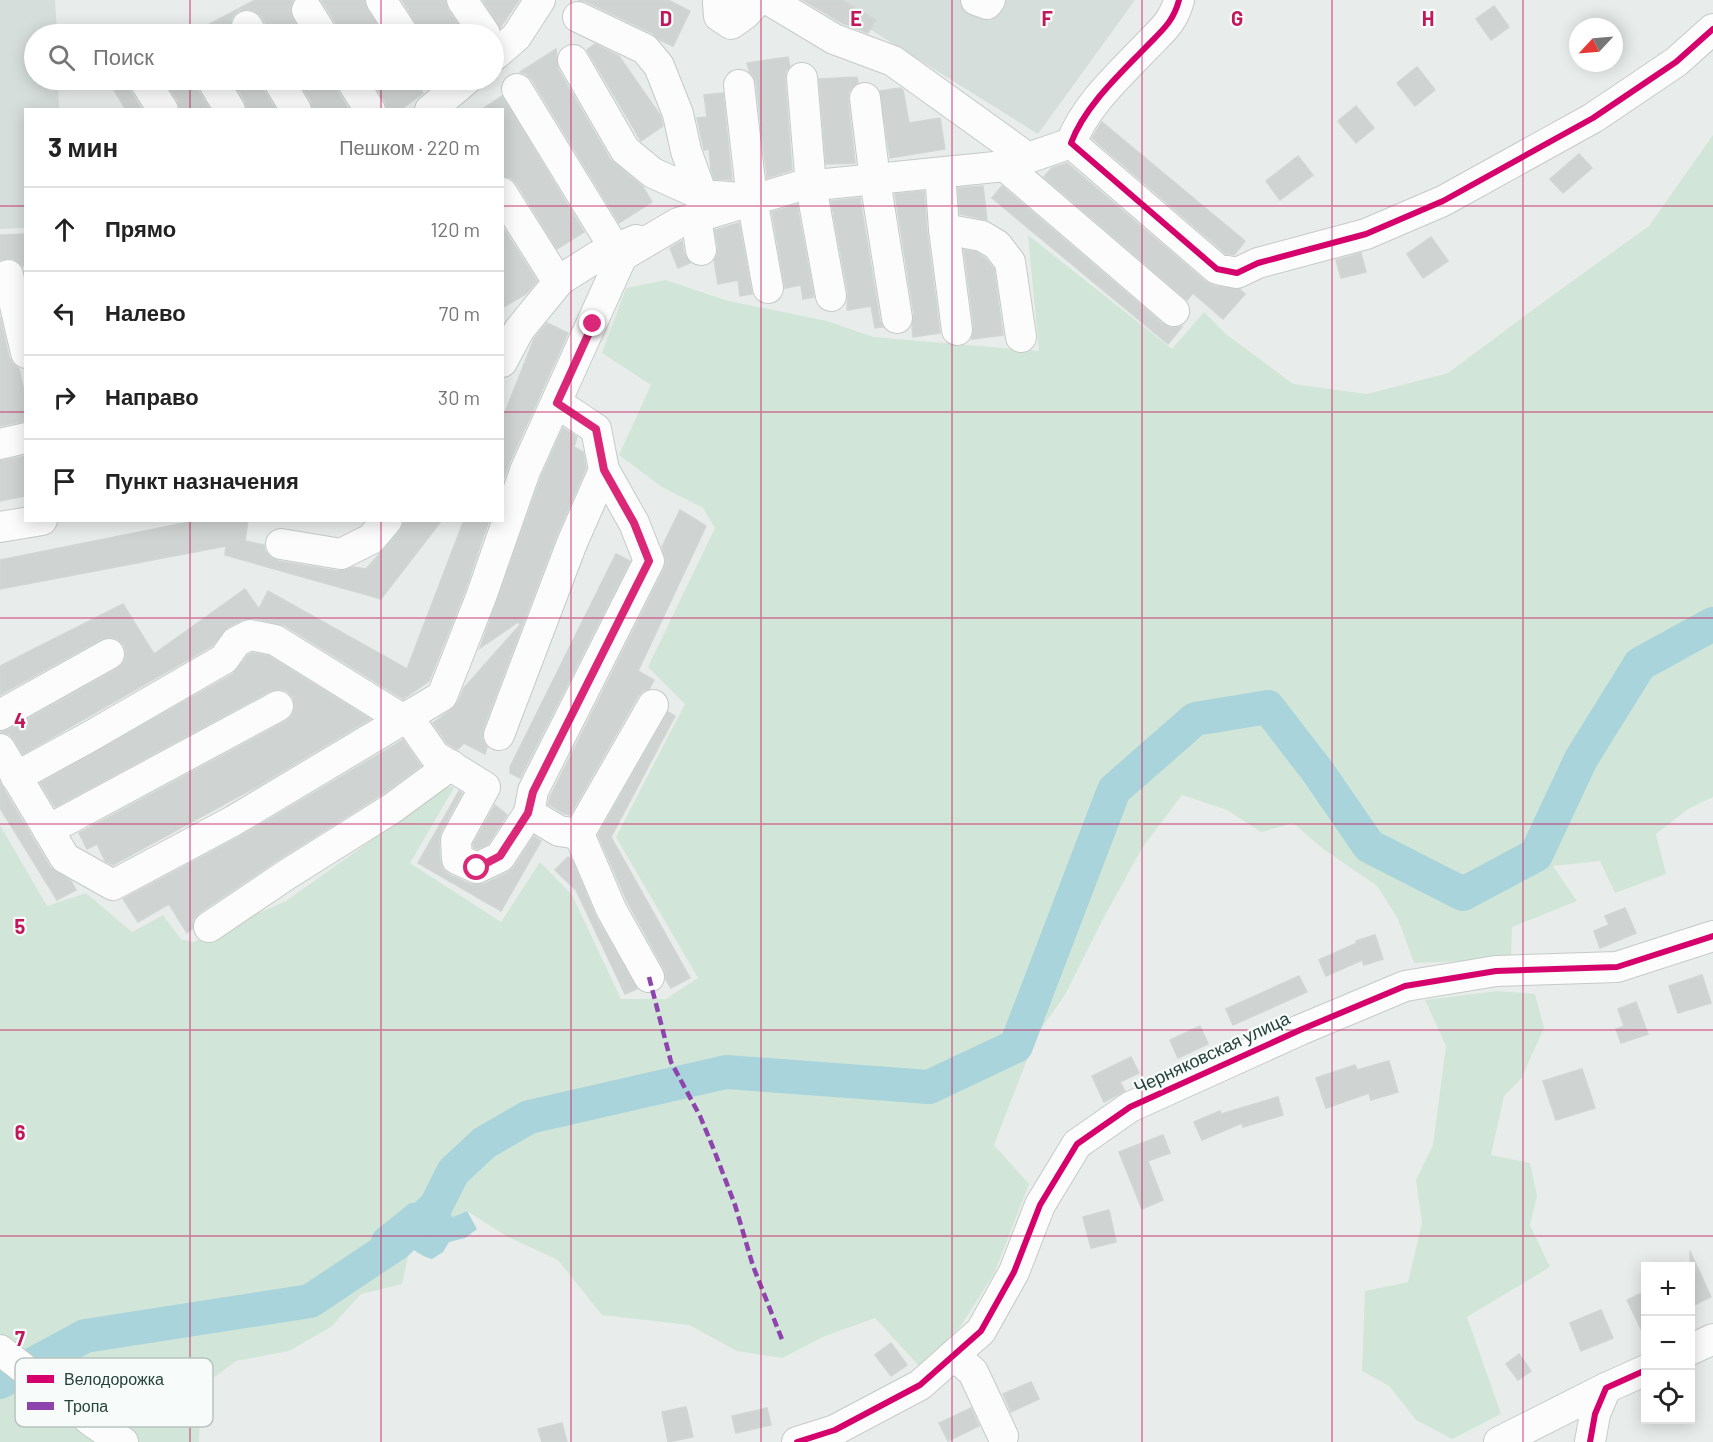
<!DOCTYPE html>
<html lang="ru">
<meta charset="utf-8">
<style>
:root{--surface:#fff;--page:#f6f6f6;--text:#222;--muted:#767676;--line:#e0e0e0}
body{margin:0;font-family:Barlow,sans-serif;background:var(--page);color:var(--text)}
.controls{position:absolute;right:18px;bottom:18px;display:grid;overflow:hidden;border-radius:0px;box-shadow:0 3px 15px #0003}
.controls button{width:54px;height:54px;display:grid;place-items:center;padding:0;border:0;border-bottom:2px solid var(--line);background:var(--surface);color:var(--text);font:30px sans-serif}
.compass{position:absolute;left:1569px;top:18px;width:54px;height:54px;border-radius:50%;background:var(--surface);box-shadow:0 3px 15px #0003;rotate:244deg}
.stop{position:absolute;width:18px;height:18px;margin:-14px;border:4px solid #db2777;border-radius:50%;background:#fff}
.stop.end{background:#db2777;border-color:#fff;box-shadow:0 2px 6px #0008}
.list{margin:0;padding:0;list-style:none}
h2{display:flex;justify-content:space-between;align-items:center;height:78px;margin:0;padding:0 24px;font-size:26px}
h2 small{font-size:20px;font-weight:400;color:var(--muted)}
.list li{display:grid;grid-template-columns:39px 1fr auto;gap:18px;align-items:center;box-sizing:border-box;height:84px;padding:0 24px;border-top:2px solid var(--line)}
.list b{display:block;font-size:22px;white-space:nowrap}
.list em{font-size:20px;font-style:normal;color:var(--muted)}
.icon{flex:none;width:33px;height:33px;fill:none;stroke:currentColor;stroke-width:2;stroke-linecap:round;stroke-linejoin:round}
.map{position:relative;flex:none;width:1713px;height:1442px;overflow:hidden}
.search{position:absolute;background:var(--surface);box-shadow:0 3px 15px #0003;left:24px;top:24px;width:480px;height:66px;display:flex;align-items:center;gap:15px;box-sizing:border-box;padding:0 21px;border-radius:33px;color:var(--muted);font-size:22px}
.panel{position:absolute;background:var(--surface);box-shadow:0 3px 15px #0003;left:24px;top:108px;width:480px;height:414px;border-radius:0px}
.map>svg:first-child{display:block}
.built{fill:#d6dedb}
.green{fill:#d1e6d8}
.water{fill:#a9d4db}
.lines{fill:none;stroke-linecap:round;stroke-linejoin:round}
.river{stroke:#a9d4db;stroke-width:34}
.building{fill:#cfd4d2;stroke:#d1d6d4;stroke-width:1.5}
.minor-casing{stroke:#c5cac8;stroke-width:32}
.minor{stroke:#fcfcfc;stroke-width:30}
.quiet{stroke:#8e44ad;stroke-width:4.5;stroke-dasharray:9 4.5;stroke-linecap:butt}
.cycleway-casing{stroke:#f7fbf9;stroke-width:10}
.cycleway{stroke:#d6006c;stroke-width:6}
.route{stroke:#db2777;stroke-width:8}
.grid{fill:none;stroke:#c2185b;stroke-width:1.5;stroke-opacity:0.55}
.labels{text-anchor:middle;stroke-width:4.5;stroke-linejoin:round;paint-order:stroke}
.street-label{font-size:18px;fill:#24423a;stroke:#f7fbf9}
.key{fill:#f7fbf9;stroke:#b8c4c0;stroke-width:1.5}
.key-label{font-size:16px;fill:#24423a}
.grid-label{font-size:20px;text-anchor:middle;font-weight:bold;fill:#c2185b;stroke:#f7fbf9;stroke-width:4.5;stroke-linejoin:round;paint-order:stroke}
</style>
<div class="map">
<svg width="1713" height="1442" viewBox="0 0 1713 1442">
<rect width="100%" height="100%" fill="#e8edeb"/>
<g class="built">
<path d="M 0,0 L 55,0 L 57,34 L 34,34 L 34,80 L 58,80 L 59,109 L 26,110 L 25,228 L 0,229 Z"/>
<path d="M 823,0 L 1135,0 L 1038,134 Z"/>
</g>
<g class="green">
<path d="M 1713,135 L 1713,797 L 1688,809 L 1656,834 L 1666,874 L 1615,893 L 1600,861 L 1553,866 L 1577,901 L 1512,927 L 1511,959 L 1414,963 L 1398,919 L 1377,886 L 1322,848 L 1293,823 L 1261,832 L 1227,810 L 1182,795 L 1142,848 L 1104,917 L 1065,995 L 1036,1036 L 994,1145 L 1029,1184 L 994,1274 L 960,1327 L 920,1367 L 875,1318 L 825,1336 L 782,1358 L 737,1351 L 689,1325 L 602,1315 L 558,1260 L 506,1236 L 467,1211 L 453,1217 C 439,1204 429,1202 410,1203 L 400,1232 L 410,1248 L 402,1284 L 361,1294 L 331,1327 L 289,1351 L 236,1361 L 201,1387 L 199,1442 L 0,1442 L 0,825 L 47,906 L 86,893 L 132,932 L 163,915 L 181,939 L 193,942 L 286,901 L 445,788 L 455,786 L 410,863 L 501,922 L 540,862 L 572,895 L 621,999 L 666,999 L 698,978 L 616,837 L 685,704 L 648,667 L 715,528 L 703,508 L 662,487 L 619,455 L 651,385 L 602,353 L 626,288 L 666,280 L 728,301 L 827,321 L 873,337 L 1039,351 L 1028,235 L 1172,349 L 1204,312 L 1226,334 L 1293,384 L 1367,394 L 1448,373 L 1553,295 L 1649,226 Z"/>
<path d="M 1498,991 L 1535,994 L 1544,1028 L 1521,1079 L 1504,1096 L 1491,1155 L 1530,1163 L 1537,1196 L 1530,1225 L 1550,1267 L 1467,1317 L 1501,1414 L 1452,1439 L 1416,1420 L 1389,1386 L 1362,1371 L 1365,1291 L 1408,1282 L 1422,1223 L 1416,1180 L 1433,1145 L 1446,1046 L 1425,1000 Z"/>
</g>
<path class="water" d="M 430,1202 L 443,1207 L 453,1217 L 467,1211 L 477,1229 L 465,1238 L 449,1242 L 443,1252 L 432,1259 C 416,1255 410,1246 400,1233 L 391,1247 L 376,1262 L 364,1258 L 374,1232 L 410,1203 Z"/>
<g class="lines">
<path class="river" d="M 0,1382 L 85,1336 L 310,1301 L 397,1243 L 436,1206 L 453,1172 L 484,1143 L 529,1117 L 726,1072 L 929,1087 L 1016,1046 L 1114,790 L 1195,719 L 1268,707 L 1318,772 L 1369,846 L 1463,894 L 1536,855 L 1581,759 L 1640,664 L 1713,624"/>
</g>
<g class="building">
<path d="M 255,0 L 293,0 L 290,11 L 302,34 L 269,34 L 267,25 L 261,16 L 255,11 L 247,9 L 238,11 L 232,17 L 230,26 L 232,34 L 191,34 Z"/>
<path d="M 321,0 L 364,0 L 367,9 L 383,34 L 339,34 L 337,25 Z"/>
<path d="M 402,0 L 445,0 L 448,10 L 465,34 L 420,34 L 417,25 Z"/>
<path d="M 483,0 L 519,0 L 500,28 Z"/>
<path d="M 578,0 L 668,0 L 690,11 L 673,46 L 660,40 L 652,33 L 585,1 Z"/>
<path d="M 803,0 L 842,0 L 876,20 L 868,33 L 842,23 Z"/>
<path d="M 1494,6 L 1509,27 L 1491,40 L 1476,19 Z"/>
<path d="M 595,44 L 619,56 L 660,115 L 663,126 L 641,141 L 587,50 Z"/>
<path d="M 556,49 L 558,69 L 610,159 L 643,187 L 652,202 L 619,223 L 532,80 L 526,74 L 520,72 Z"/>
<path d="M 788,57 L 790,67 L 786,71 L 785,79 L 792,170 L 767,178 L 756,83 L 753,75 L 749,71 L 747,63 Z"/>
<path d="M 1417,67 L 1435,90 L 1415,106 L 1397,83 Z"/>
<path d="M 857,77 L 858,83 L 849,91 L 848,99 L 855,163 L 826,164 L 819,79 Z"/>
<path d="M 108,80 L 127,80 L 129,89 L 142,110 L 126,110 Z"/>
<path d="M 164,80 L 195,80 L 197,89 L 210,110 L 180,110 L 178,101 Z"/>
<path d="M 232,80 L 261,80 L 263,89 L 276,110 L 247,110 L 245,101 Z"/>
<path d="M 298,80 L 334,80 L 336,89 L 349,110 L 313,110 L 311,101 Z"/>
<path d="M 371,80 L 415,80 L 423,93 L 400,110 L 387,110 L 385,101 Z"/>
<path d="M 900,88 L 903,90 L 909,123 L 940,118 L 945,149 L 890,158 L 880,91 Z"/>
<path d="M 723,93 L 732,180 L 714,179 L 711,169 L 709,149 L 704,150 L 697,118 L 707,117 L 704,95 Z"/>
<path d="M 502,96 L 584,232 L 557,249 L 517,184 L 511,178 L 502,176 L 502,110 L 481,110 Z"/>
<path d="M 1356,106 L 1374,128 L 1356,143 L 1338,121 Z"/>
<path d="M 1102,122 L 1245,241 L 1234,255 L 1225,253 L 1092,138 Z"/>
<path d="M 1579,154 L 1592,168 L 1563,193 L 1550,179 Z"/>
<path d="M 1298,156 L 1313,175 L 1280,200 L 1266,181 Z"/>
<path d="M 1067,163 L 1206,282 L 1214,286 L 1239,289 L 1245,294 L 1223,319 L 1193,293 L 1187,300 L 1044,177 L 1052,168 Z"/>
<path d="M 983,186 L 987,220 L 960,214 L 958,188 Z"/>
<path d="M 1002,186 L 1163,324 L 1171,328 L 1182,327 L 1168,344 L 992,198 Z"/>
<path d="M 924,191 L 927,231 L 940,333 L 913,337 L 912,326 L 914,315 L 895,194 Z"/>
<path d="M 860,198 L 880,321 L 883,327 L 875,328 L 871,306 L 847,310 L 848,293 L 831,201 Z"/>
<path d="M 797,205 L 814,297 L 803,299 L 801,285 L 785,288 L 772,212 Z"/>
<path d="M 739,223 L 752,294 L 740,296 L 738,280 L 718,284 L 714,260 L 717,256 L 718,248 L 715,230 Z"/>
<path d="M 502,226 L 537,281 L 526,294 L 502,308 Z"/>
<path d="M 26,234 L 26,268 L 12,258 L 0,260 L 0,235 Z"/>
<path d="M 1431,237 L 1448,261 L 1423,278 L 1407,254 Z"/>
<path d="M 682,241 L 684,253 L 690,263 L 678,268 L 670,248 Z"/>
<path d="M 964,250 L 976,252 L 985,258 L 994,269 L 1003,335 L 972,339 L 974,328 Z"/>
<path d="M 1361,253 L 1366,272 L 1341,278 L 1336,260 Z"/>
<path d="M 0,317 L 9,357 L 13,364 L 19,369 L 26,400 L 26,421 L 0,426 Z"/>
<path d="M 547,323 L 568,333 L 509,464 L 502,483 L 502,420 L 534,339 Z"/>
<path d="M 563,428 L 577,437 L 574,447 L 583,452 L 586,468 L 556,537 L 483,729 L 482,738 L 487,747 L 485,754 L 464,743 L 458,749 L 456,749 L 447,743 L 433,723 L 451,710 L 458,702 L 464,688 L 520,625 L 518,622 L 480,648 L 541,477 Z"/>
<path d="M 26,456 L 26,496 L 0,501 L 0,461 Z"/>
<path d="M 680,510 L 706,526 L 638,671 L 654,680 L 649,689 L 644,690 L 638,696 L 570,815 L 565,814 L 548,804 L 550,797 L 664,569 L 666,561 L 662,547 Z"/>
<path d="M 199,520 L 248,520 L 245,541 L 264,545 L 265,551 L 271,558 L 278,561 L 338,571 L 354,567 L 366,569 L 400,531 L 405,520 L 442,520 L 381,599 L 225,555 L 226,546 L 0,589 L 0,560 Z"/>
<path d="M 464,520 L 489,520 L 465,591 L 429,681 L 403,699 L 284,625 L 253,618 L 242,620 L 228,627 L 212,646 L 23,754 L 14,740 L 9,734 L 1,732 L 8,730 L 117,669 L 124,662 L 126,654 L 124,645 L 117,639 L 110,637 L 101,639 L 0,695 L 0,666 L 123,604 L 154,654 L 245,589 L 259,609 L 268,591 L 407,669 Z"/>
<path d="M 616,554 L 630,561 L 520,778 L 510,773 L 510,767 Z"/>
<path d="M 252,653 L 269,656 L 370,719 L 256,787 L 113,865 L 105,861 L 97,844 L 87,849 L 79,833 L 286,721 L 292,716 L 295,707 L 293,697 L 287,691 L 279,689 L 270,691 L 55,807 L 40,783 L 233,674 L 248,655 Z"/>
<path d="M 668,712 L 675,716 L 611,837 L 690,978 L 671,988 L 666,980 L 664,969 L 627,901 L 598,835 Z"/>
<path d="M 403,740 L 421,766 L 381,795 L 276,861 L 199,913 L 193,920 L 192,929 L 187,933 L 169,904 L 138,922 L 123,899 L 241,836 Z"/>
<path d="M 0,783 L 50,867 L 71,881 L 76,890 L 57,900 L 0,808 Z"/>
<path d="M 459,791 L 462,793 L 441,832 L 439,840 L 440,861 L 443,869 L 450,875 L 470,884 L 484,884 L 507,873 L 514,867 L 534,836 L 541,841 L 501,911 L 418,863 Z"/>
<path d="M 495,805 L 507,815 L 488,844 L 477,849 L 474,848 L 473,844 Z"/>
<path d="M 568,857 L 572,860 L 596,917 L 637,989 L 625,994 L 576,890 L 555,870 Z"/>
<path d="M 1625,908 L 1636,933 L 1600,948 L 1594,931 L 1609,925 L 1605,916 Z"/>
<path d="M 1375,935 L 1383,959 L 1364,965 L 1362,960 L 1326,976 L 1319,960 L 1357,943 L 1356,941 Z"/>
<path d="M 1702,975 L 1711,1003 L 1678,1013 L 1669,986 Z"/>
<path d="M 1299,976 L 1307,992 L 1233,1025 L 1226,1009 Z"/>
<path d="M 1636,1002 L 1648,1034 L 1621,1043 L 1616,1029 L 1624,1026 L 1618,1009 Z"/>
<path d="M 1200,1026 L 1208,1044 L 1178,1058 L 1170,1040 Z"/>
<path d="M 1131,1057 L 1139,1073 L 1120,1082 L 1125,1091 L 1104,1102 L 1092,1076 Z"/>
<path d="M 1389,1061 L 1398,1092 L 1371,1100 L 1369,1093 L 1326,1108 L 1316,1078 L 1355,1065 L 1357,1070 Z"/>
<path d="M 1582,1069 L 1595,1108 L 1556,1120 L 1543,1081 Z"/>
<path d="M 1278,1097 L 1283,1115 L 1243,1127 L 1242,1123 L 1202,1140 L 1194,1122 L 1220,1111 L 1221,1114 Z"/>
<path d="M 1163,1135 L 1170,1153 L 1148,1161 L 1163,1200 L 1142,1209 L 1119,1152 Z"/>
<path d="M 1109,1210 L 1116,1242 L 1091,1248 L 1083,1217 Z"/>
<path d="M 1690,1251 L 1711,1297 L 1690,1307 Z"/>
<path d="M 1646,1291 L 1646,1339 L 1627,1300 Z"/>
<path d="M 1601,1310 L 1613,1338 L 1581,1351 L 1570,1323 Z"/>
<path d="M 891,1343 L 907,1365 L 891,1376 L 875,1355 Z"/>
<path d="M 1519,1354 L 1531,1371 L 1518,1380 L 1506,1364 Z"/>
<path d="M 1031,1382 L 1039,1399 L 1011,1412 L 1003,1394 Z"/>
<path d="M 686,1407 L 693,1437 L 668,1442 L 662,1412 Z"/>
<path d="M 767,1408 L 771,1425 L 736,1433 L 732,1416 Z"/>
<path d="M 971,1408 L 979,1426 L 948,1441 L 939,1423 Z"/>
<path d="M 562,1423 L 567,1442 L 542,1442 L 538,1429 Z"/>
</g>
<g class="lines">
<defs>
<g id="minor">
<path d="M 381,0 L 403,34"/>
<path d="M 462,0 L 485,34"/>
<path d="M 722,0 L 718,3 L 719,16 L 731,24 L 745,14 L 758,0"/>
<path d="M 769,0 L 834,39 L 893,61 L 1028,158"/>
<path d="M 976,0 L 987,4 L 990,0"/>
<path d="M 1179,0 C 1173,23 1161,31 1145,48 C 1118,76 1085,106 1071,143 L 1217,269 L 1237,273 L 1258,263 L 1366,234 L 1443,201 L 1593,118 L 1676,62 L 1713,29"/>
<path d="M 307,10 L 322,34"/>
<path d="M 578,17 L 645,49 L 659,66 L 678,114 L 686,151 L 702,195 L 740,198"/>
<path d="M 247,26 L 252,34"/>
<path d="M 494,56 L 516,37 L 540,0"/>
<path d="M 573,60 L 625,150 L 653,173 L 702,195"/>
<path d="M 802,78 L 811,186 L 831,296"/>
<path d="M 144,80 L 163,110"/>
<path d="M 212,80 L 230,110"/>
<path d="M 278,80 L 296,110"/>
<path d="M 351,80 L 370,110"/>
<path d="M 739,85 L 752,199 L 768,288"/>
<path d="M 517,89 L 615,249"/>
<path d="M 865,98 L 875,180 L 897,318"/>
<path d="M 430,110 L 466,80"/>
<path d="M 1005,166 L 1174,311"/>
<path d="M 940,173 L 944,229 L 982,236 L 997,245 L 1010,262 L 1021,337"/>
<path d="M 502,193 L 558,282"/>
<path d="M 696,217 L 701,250"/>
<path d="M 944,229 L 957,330"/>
<path d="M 8,275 L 26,353"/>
<path d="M 502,362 L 519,330 L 560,280 L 598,256 L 636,240"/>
<path d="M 0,444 L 26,438"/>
<path d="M 604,470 L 634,523 L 649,561 L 533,791 L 529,813 L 559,831 L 579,834 L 653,705"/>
<path d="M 0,527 L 42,520"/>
<path d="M 281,544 L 341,554 L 371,539 L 387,520"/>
<path d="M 0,715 L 109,654"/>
<path d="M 407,716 L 435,756 L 485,787 L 456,840 L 457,859 L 477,868 L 500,857 L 529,813"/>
<path d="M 499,735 L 572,543 L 604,470 L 596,429 L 557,403"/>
<path d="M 0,749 L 65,858 L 113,885 L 233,821 L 442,696 L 481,597 L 525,471 L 622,256 L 678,223 L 796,187 L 1005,166 L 1071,143"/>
<path d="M 16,777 L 89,737 L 224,659 L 236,642 L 250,635 L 275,640 L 402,719"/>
<path d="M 48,830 L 278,706"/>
<path d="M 579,834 L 611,909 L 649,977"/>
<path d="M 209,927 L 286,875 L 391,809 L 451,765"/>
<path d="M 0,1350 L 95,1424 L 123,1442"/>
<path d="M 1690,1350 L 1713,1339"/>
<path d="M 954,1355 L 973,1372 L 1003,1436"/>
<path d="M 797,1442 L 835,1430 L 920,1385 L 981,1331 L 1014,1272 L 1040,1205 L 1077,1144 L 1130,1107 L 1300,1030 L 1405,986 L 1496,971 L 1617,967 L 1713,936"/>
<path d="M 1499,1442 L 1606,1388"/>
<path d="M 1590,1442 L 1595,1414 L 1606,1388 L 1646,1370"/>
</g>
</defs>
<use href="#minor" class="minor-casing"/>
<use href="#minor" class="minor"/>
<path class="quiet" d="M 649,977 L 671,1062 L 700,1116 L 714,1150 L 735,1205 L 753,1266 L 783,1342"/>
<defs>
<g id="cycleway">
<path d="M 1179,0 C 1173,23 1161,31 1145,48 C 1118,76 1085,106 1071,143 L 1217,269 L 1237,273 L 1258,263 L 1366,234 L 1443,201 L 1593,118 L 1676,62 L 1713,29"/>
<path d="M 797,1442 L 835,1430 L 920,1385 L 981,1331 L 1014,1272 L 1040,1205 L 1077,1144 L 1130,1107 L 1300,1030 L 1405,986 L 1496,971 L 1617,967 L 1713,936"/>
<path d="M 1590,1442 L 1595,1414 L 1606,1388 L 1646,1370"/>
</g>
</defs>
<use href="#cycleway" class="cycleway-casing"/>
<use href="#cycleway" class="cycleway"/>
</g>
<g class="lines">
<path class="route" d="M 477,868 L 500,856 L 528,813 L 533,792 L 649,561 L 634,523 L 604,470 L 596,429 L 557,403 L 593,324"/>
</g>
<path class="grid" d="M 190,0 L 190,34M 381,0 L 381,34M 571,0 L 571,1442M 761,0 L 761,1442M 952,0 L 952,1442M 1142,0 L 1142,1442M 1332,0 L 1332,1442M 1523,0 L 1523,1442M 190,80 L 190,110M 381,80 L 381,110M 0,206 L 26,206M 502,206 L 1713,206M 0,412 L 26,412M 502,412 L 1713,412M 190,520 L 190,1442M 381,520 L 381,1442M 0,618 L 1713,618M 0,824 L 1713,824M 0,1030 L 1713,1030M 0,1236 L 1713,1236"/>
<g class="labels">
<g class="street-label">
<text transform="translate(1212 1053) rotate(-25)" y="6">Черняковская улица</text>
</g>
</g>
<rect x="15" y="1358" width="198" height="69" rx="9" class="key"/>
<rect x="27" y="1375" width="27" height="8" fill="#d6006c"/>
<rect x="27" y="1402" width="27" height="8" fill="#8e44ad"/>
<g class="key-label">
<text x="64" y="1385">Велодорожка</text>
<text x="64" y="1412">Тропа</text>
</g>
<g class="grid-label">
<text x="666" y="26">D</text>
<text x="856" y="26">E</text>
<text x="1047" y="26">F</text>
<text x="1237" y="26">G</text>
<text x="1428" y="26">H</text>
<text x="20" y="728">4</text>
<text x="20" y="934">5</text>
<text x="20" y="1140">6</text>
<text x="20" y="1346">7</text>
</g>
</svg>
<div class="controls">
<button>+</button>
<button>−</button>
<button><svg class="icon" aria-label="locate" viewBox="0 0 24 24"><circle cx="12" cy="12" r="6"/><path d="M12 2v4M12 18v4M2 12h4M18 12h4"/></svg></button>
</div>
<svg class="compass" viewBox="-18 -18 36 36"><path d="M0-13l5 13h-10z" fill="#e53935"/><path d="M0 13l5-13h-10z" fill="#767676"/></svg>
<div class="stop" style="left:477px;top:868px"></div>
<div class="stop end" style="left:593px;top:324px"></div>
<div class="search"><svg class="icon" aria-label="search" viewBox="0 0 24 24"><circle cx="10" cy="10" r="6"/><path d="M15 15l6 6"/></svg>Поиск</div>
<section class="panel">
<h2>3 мин<small>Пешком · 220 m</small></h2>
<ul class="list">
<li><svg class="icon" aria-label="ahead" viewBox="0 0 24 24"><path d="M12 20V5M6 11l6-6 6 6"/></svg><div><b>Прямо</b></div><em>120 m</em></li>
<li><svg class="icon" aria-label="left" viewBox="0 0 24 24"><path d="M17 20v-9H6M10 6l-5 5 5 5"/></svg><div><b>Налево</b></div><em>70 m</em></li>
<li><svg class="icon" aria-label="right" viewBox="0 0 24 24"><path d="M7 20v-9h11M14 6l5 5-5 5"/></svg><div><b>Направо</b></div><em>30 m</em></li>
<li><svg class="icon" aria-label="arrive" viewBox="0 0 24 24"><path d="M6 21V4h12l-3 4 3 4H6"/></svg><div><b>Пункт назначения</b></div></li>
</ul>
</section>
</div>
